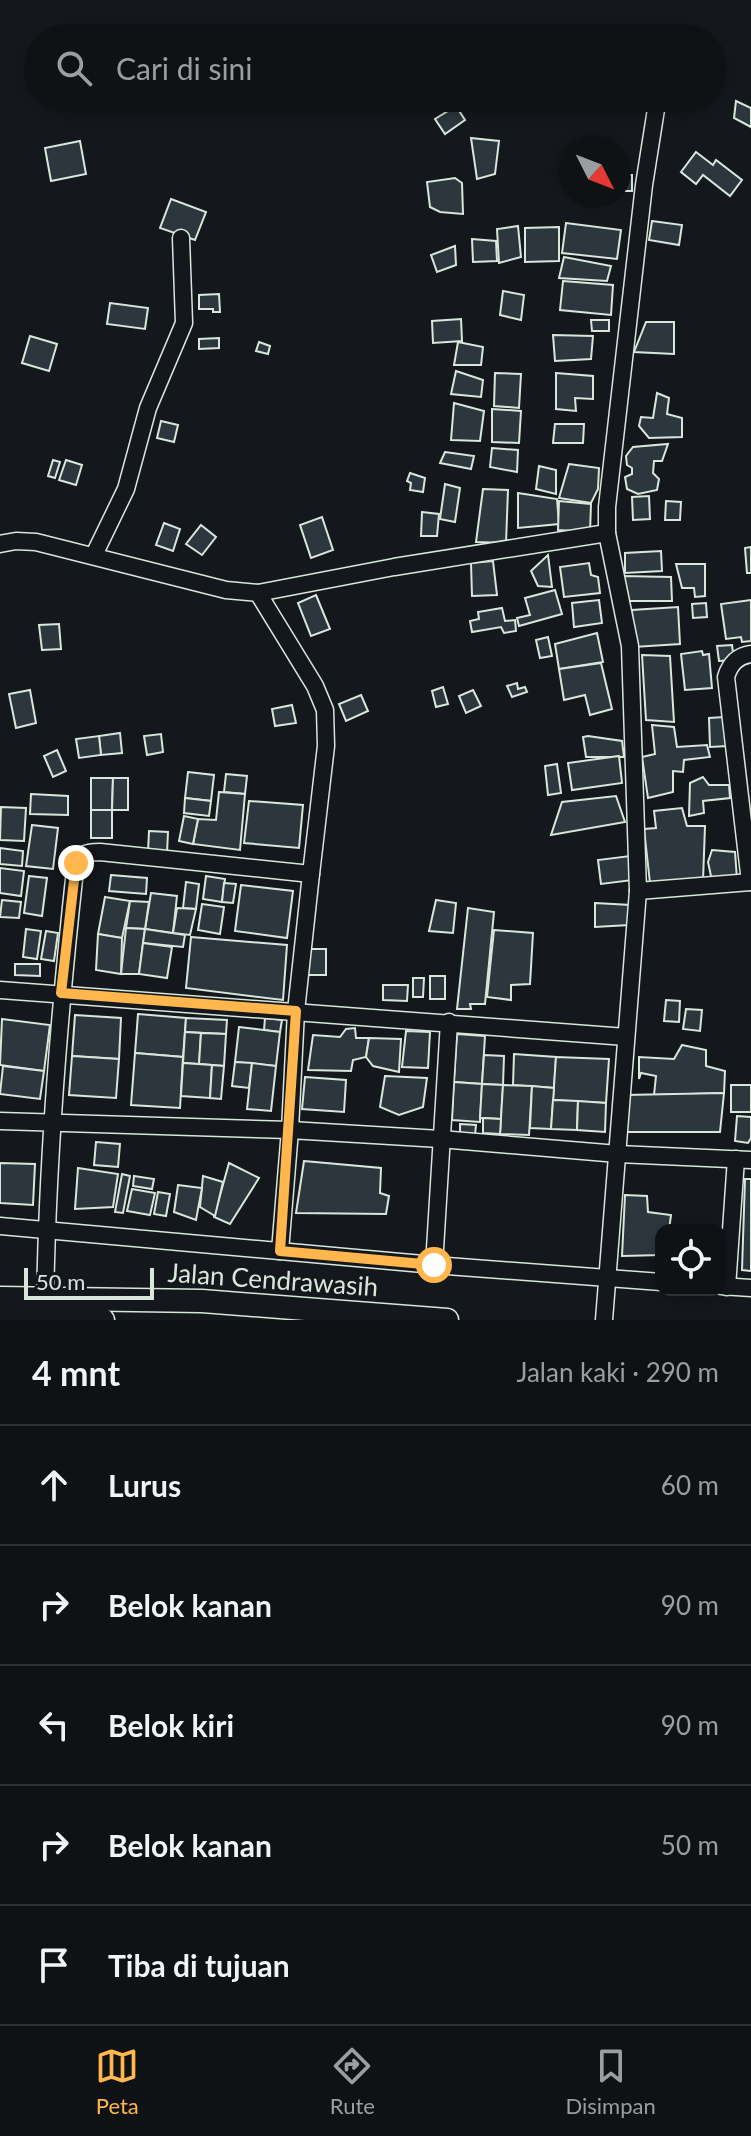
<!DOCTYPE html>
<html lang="id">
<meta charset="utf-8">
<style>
:root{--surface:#0f1215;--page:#1d2022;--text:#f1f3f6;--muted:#9b9ea0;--line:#2f3234;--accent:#ffb74d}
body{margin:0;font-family:Lato,sans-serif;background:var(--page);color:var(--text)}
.controls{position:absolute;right:24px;bottom:24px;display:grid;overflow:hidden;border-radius:16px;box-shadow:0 4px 12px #0003}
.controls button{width:72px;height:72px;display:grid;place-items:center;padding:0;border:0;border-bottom:2px solid var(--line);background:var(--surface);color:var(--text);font:40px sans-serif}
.compass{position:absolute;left:559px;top:136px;width:72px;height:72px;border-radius:50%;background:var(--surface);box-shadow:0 4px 12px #0003;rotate:132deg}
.scale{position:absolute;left:24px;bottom:20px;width:130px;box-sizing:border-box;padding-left:8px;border:4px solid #d8e6dc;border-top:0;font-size:22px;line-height:28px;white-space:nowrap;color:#d8e6dc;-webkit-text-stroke:6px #14181c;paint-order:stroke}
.stop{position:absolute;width:24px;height:24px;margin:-18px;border:6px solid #ffb74d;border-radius:50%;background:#fff}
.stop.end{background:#ffb74d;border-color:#fff;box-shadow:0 2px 8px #0008}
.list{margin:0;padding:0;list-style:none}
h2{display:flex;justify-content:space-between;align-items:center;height:104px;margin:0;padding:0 32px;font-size:34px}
h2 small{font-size:26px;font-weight:400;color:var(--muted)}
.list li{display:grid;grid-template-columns:52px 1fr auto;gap:24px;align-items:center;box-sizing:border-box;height:120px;padding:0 32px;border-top:2px solid var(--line)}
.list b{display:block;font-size:30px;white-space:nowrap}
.list em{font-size:26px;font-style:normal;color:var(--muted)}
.icon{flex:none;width:44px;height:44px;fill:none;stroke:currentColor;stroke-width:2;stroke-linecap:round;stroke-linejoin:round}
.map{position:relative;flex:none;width:751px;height:1320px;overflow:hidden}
.search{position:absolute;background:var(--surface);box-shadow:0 4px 12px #0003;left:24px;right:24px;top:24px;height:88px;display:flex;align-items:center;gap:20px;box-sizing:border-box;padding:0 28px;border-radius:44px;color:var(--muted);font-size:30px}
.sheet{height:704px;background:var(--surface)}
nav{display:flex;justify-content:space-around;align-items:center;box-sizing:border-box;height:112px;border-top:2px solid var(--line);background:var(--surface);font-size:22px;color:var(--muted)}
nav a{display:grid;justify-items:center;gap:4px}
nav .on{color:var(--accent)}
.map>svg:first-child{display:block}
.building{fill:#2c363c;stroke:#d8e6dc;stroke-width:2}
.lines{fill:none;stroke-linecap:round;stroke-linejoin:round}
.street-casing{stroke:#d8e6dc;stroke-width:19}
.secondary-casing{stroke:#d8e6dc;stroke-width:25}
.street{stroke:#14181c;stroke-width:16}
.secondary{stroke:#14181c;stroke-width:22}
.route{stroke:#ffb74d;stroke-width:10}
.labels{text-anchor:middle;stroke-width:6;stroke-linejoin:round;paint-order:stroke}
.street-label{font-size:26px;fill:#d8e6dc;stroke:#14181c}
</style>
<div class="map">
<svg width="751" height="1320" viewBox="0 0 751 1320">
<rect width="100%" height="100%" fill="#14181c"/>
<g class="building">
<path d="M 736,101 L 751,108 L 751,127 L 734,118 Z"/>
<path d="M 456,106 L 465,120 L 445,134 L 435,119 Z"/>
<path d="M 471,138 L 499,141 L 495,174 L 477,179 Z"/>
<path d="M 80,141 L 86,174 L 51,181 L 45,148 Z"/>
<path d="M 696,152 L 713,165 L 716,160 L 742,180 L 730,196 L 703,175 L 696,184 L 681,172 Z"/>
<rect x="619" y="175" width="13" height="16"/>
<path d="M 455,178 L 462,183 L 463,214 L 440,212 L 430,207 L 427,182 Z"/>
<path d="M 171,199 L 206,212 L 195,240 L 160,228 Z"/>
<path d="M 652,221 L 682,225 L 679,245 L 649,240 Z"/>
<path d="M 566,223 L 621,230 L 617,259 L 562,253 Z"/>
<path d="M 518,226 L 521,257 L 499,263 L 497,229 Z"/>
<path d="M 559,227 L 559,261 L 525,262 L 525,228 Z"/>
<path d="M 472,239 L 496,241 L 497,261 L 473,262 Z"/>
<path d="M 455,246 L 456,265 L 437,272 L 431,255 Z"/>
<path d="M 564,257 L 611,266 L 607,281 L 559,278 Z"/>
<path d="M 563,281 L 613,285 L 611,315 L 560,310 Z"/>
<path d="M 503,291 L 524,295 L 521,320 L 500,315 Z"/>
<path d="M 219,294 L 220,312 L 213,312 L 213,309 L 199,309 L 199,295 Z"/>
<path d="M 110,303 L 148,308 L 145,329 L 107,324 Z"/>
<path d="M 461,319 L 462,341 L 433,343 L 432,321 Z"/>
<path d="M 591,320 L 609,320 L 609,331 L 592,331 Z"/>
<path d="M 646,322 L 674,322 L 674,354 L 634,352 Z"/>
<path d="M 553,335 L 593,336 L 591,359 L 555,361 Z"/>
<path d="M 30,336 L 57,344 L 49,371 L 22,363 Z"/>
<path d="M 219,338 L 219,348 L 199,349 L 199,339 Z"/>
<path d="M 259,342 L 270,346 L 268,354 L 256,351 Z"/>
<path d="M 458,342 L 483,347 L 481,365 L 454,365 Z"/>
<path d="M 456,371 L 483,380 L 481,397 L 451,394 Z"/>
<path d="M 495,373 L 521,374 L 519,408 L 494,406 Z"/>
<path d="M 556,373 L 593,376 L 593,399 L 575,398 L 576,411 L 556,409 Z"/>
<path d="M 657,393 L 669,398 L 667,414 L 682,418 L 682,437 L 649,438 L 639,426 L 641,417 L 653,418 Z"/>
<path d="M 454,403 L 484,411 L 480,441 L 451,440 Z"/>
<path d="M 492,409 L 521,411 L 519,443 L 492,442 Z"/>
<path d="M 161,421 L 178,425 L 174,442 L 157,438 Z"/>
<path d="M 555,424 L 584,424 L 583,443 L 553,443 Z"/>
<path d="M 668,444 L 662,461 L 654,461 L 653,473 L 659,479 L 657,490 L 638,494 L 627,489 L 625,477 L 632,474 L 632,468 L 627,465 L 626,456 L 633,447 Z"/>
<path d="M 492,448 L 518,450 L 517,472 L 490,467 Z"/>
<path d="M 445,452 L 474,456 L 471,469 L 440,463 Z"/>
<path d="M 53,460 L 60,462 L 55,478 L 48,476 Z"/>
<path d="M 66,460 L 82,465 L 76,485 L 59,480 Z"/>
<path d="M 569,464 L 599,468 L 598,489 L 591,503 L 559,498 Z"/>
<path d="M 539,466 L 556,470 L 556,494 L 536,489 Z"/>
<path d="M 410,473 L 425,478 L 423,492 L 410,490 L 411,483 L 407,481 Z"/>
<path d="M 445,484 L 460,488 L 455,522 L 440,519 Z"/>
<path d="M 483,489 L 508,490 L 506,543 L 476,542 Z"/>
<path d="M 518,493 L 557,499 L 559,524 L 518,528 Z"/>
<path d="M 649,496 L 650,519 L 633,520 L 632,497 Z"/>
<path d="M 559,501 L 591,504 L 590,532 L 558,530 Z"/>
<path d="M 666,501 L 681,502 L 680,520 L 665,520 Z"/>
<path d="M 422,512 L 439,514 L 437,536 L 421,536 Z"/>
<path d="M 322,517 L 333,550 L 311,558 L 300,525 Z"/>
<path d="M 164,523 L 180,529 L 173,551 L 156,545 Z"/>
<path d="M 201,525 L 216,537 L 202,555 L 186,544 Z"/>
<path d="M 751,547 L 751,573 L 747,573 L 745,548 Z"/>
<path d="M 661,551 L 662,571 L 625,573 L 625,553 Z"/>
<path d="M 548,555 L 552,587 L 538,586 L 531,571 Z"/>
<path d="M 493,561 L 497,595 L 472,596 L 471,563 Z"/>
<path d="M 589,563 L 591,575 L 598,577 L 600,593 L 564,597 L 560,567 Z"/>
<path d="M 676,564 L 705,564 L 705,596 L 695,597 L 694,588 L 682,588 Z"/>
<path d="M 622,576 L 671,577 L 672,601 L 626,601 Z"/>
<path d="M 555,590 L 562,614 L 519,626 L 517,618 L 530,615 L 525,598 Z"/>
<path d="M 316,595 L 330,629 L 311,636 L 298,603 Z"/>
<path d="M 599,600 L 602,623 L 574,627 L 572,603 Z"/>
<path d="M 751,600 L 751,641 L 742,642 L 741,637 L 726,639 L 721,604 Z"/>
<path d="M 706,603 L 707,617 L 693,618 L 692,604 Z"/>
<path d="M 678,607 L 680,644 L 634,647 L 632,610 Z"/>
<path d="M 502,608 L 505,621 L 515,620 L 516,631 L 504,633 L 501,627 L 472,632 L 470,621 L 479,619 L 478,612 Z"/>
<path d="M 59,624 L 61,649 L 42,650 L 39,625 Z"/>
<path d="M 597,633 L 603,662 L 559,669 L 555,644 Z"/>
<path d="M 548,637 L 552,656 L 540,658 L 536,640 Z"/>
<path d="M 732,645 L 734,660 L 719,661 L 717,646 Z"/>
<path d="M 702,651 L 703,655 L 709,654 L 712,688 L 685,690 L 681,654 Z"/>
<path d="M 642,655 L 670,656 L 674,722 L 646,720 Z"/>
<path d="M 601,663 L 612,709 L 590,715 L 585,695 L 564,700 L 559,669 Z"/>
<path d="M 517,683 L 518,689 L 525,687 L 527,692 L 512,697 L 507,686 Z"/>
<path d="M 443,687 L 448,704 L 436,707 L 432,691 Z"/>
<path d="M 30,690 L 36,723 L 16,728 L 9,694 Z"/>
<path d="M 473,690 L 481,706 L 466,713 L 459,696 Z"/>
<path d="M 361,695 L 368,711 L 346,721 L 339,704 Z"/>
<path d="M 292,705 L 296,723 L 275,726 L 272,709 Z"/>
<path d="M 724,717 L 727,746 L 710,747 L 709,718 Z"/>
<path d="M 652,725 L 674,727 L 677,747 L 707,745 L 710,757 L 684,760 L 683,772 L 673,771 L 673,792 L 648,798 L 642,757 L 655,754 Z"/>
<path d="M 120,733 L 122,753 L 101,755 L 99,736 Z"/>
<path d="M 161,734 L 163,752 L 147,755 L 144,736 Z"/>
<path d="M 99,736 L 101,755 L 79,758 L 76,739 Z"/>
<path d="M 588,736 L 622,741 L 624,757 L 586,757 L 583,737 Z"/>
<path d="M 57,750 L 66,771 L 53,777 L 44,756 Z"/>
<path d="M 619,756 L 622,783 L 572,790 L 568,763 Z"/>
<path d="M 557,764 L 561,793 L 548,795 L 545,766 Z"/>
<path d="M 188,772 L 214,775 L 211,801 L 185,798 Z"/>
<path d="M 226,774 L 247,776 L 245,794 L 224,792 Z"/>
<path d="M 703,777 L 709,785 L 729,785 L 730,798 L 703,801 L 704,813 L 689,816 L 690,783 Z"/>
<path d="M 91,778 L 113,778 L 112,810 L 91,810 Z"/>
<path d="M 113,778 L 128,778 L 128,810 L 112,810 Z"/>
<path d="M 219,792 L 245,794 L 240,850 L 193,844 L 198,819 L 216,820 Z"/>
<path d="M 31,794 L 68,796 L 68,815 L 30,814 Z"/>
<path d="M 616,796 L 625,822 L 551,835 L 562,802 Z"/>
<path d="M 185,798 L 211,801 L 209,816 L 184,813 Z"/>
<path d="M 249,801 L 303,805 L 299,848 L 244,843 Z"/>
<path d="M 1,807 L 26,808 L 24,841 L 0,840 Z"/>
<path d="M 682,808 L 687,826 L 705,826 L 703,881 L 650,883 L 644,829 L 656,828 L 654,811 Z"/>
<rect x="91" y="810" width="21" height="28"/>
<path d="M 184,816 L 198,819 L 193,844 L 179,841 Z"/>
<path d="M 32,825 L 58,828 L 53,869 L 26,866 Z"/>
<path d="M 149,831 L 168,832 L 167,853 L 148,852 Z"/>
<path d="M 0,848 L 23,851 L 22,866 L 0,864 Z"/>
<path d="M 712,850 L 735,852 L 737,879 L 712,881 L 708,862 Z"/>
<path d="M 630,856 L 633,880 L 601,884 L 598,860 Z"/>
<path d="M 0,868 L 24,871 L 21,896 L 0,893 Z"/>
<path d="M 111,875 L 147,878 L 146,894 L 109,891 Z"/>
<path d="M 29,876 L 47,878 L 42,916 L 24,913 Z"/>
<path d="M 206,876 L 225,879 L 222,902 L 203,899 Z"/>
<path d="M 186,882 L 199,884 L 196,909 L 183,908 Z"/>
<path d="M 224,883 L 236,884 L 233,903 L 222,902 Z"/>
<path d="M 241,885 L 293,891 L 287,938 L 235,931 Z"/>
<path d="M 151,893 L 177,896 L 173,933 L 145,929 Z"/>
<path d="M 105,897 L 130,901 L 122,938 L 98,934 Z"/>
<path d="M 2,900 L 21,902 L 19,918 L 0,917 Z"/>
<path d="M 436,900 L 456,903 L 453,933 L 429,931 Z"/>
<path d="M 130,901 L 149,902 L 145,929 L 126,928 Z"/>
<path d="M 595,903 L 631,905 L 629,925 L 595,927 Z"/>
<path d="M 202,904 L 224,907 L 220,934 L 198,930 Z"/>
<path d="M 177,908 L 196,909 L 190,935 L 173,933 Z"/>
<path d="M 468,908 L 494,912 L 485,1004 L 470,1004 L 471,1009 L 457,1009 Z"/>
<path d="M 126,928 L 145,929 L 139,974 L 121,974 Z"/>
<path d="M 26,929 L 41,931 L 37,959 L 23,957 Z"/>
<path d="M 145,929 L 185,935 L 183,947 L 143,943 Z"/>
<path d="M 494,930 L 533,933 L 530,984 L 511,985 L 511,1000 L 487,997 Z"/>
<path d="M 46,931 L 58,933 L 54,961 L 41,959 Z"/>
<path d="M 98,934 L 122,938 L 121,974 L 96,970 Z"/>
<path d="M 191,937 L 287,945 L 283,1000 L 186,988 Z"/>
<path d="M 143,943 L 172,947 L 167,978 L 139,974 Z"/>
<path d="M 306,949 L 326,949 L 326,975 L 305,975 Z"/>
<path d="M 15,964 L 40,964 L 40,976 L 15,975 Z"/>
<rect x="430" y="976" width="15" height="23"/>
<path d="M 413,978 L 424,978 L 423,997 L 413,997 Z"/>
<path d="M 383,985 L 408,985 L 407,1001 L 383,1000 Z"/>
<path d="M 666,1000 L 680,1001 L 679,1022 L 664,1021 Z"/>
<path d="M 686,1009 L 702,1010 L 700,1031 L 683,1029 Z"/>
<path d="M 138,1014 L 186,1018 L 183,1057 L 135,1053 Z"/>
<path d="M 75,1015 L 121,1018 L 119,1059 L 72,1056 Z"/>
<path d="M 186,1018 L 227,1020 L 226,1034 L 185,1032 Z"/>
<path d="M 265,1018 L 282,1020 L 280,1032 L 264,1030 Z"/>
<path d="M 2,1019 L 50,1025 L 44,1071 L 0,1065 Z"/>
<path d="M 239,1027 L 280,1032 L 276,1066 L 235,1062 Z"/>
<path d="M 355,1028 L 356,1038 L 369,1038 L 366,1057 L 353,1060 L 351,1071 L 308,1070 L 313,1035 L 340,1037 L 346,1029 Z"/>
<path d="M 406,1031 L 430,1032 L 428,1068 L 402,1067 Z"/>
<path d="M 185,1032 L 201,1033 L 199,1064 L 183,1063 Z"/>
<path d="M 201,1033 L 226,1034 L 224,1066 L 199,1064 Z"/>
<path d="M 457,1034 L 485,1036 L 482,1084 L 454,1082 Z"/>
<path d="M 369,1038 L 401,1039 L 399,1072 L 373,1066 L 366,1057 Z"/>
<path d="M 682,1045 L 706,1050 L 706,1066 L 725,1071 L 724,1093 L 654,1095 L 656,1076 L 641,1073 L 639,1079 L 639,1057 L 674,1059 Z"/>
<path d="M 135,1053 L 183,1057 L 180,1108 L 131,1105 Z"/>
<path d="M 514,1054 L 556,1057 L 554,1088 L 513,1085 Z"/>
<path d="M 484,1055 L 504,1056 L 503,1085 L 482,1084 Z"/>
<path d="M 72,1056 L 119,1059 L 116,1098 L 69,1095 Z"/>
<path d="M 556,1057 L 609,1059 L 606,1103 L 553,1100 Z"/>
<path d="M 235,1062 L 252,1063 L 249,1088 L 232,1086 Z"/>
<path d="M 183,1063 L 212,1065 L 210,1098 L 181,1096 Z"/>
<path d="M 252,1063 L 276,1066 L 271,1111 L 247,1109 Z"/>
<path d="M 212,1065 L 224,1066 L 221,1099 L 210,1098 Z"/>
<path d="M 3,1066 L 44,1071 L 40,1099 L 0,1094 Z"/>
<path d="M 385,1076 L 427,1078 L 423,1107 L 399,1115 L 380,1107 Z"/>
<path d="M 305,1077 L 346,1080 L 344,1112 L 302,1109 Z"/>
<path d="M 454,1082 L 482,1084 L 480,1122 L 452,1120 Z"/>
<path d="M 482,1084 L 503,1085 L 501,1119 L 480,1118 Z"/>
<path d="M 503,1085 L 532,1086 L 529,1135 L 500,1134 Z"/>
<rect x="731" y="1085" width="20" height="27"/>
<path d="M 532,1086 L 554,1088 L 551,1129 L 530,1128 Z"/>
<path d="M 724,1093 L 720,1132 L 625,1132 L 625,1095 Z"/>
<path d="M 553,1100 L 578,1101 L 577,1130 L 551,1129 Z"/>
<path d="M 578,1101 L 606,1103 L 605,1132 L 577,1130 Z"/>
<path d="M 737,1116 L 751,1117 L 751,1138 L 748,1143 L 735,1141 Z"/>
<path d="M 483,1118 L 501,1119 L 500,1134 L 483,1133 Z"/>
<path d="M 460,1124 L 476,1125 L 475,1135 L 460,1134 Z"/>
<path d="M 96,1142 L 120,1144 L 118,1167 L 94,1165 Z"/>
<path d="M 304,1161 L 381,1168 L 380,1193 L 389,1196 L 386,1214 L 296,1213 Z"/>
<path d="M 0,1163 L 35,1164 L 33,1205 L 0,1203 Z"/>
<path d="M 229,1163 L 259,1178 L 230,1224 L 214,1217 Z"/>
<path d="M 78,1168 L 118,1174 L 113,1207 L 75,1209 Z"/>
<path d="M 122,1174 L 130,1176 L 123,1213 L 115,1212 Z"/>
<path d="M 134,1176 L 154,1179 L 152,1189 L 133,1186 Z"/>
<path d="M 203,1176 L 223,1182 L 215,1216 L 200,1207 Z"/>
<path d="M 745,1179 L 751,1179 L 751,1271 L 742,1270 Z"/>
<path d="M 178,1185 L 202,1188 L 196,1220 L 174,1212 Z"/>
<path d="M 132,1189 L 155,1193 L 150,1215 L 127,1211 Z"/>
<path d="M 158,1192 L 170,1194 L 166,1216 L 154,1214 Z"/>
<path d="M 625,1195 L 647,1196 L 648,1212 L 671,1215 L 669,1230 L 661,1230 L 661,1255 L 622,1256 Z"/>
</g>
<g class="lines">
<defs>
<g id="street">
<path d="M 0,544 L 16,541 L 36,542 L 226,590 L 258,593 L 394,567 L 607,533"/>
<path d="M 94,555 L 126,489 L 148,408 L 184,323 L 181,238"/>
<path d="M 258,593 L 315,686 L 325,710 L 326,746 L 311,874"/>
<path d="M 750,882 L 726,677 C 730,664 737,656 751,654"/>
<path d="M 638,891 L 751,882"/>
<path d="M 0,990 L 626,1037"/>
<path d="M 0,1121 L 290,1130 L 296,1011 L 311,874 L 100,852 C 86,852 77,854 75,870 C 59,1015 47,1162 45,1308"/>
<path d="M 0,1226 L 434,1265 L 661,1282"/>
<path d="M 280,1251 L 290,1130 L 440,1139 L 618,1154 L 751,1160"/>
<path d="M 434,1265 L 449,1022"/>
<path d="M 721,1286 L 751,1288"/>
<path d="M 727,1287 L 736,1159"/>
<path d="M 604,1320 L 638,891 L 630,646 L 607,533 L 607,507 L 644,185 L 657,103"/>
</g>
<g id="secondary">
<path d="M 0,1298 L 202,1301 L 447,1320"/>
<path d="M 0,1317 L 103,1320"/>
</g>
</defs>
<use href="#street" class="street-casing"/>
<use href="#secondary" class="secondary-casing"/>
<use href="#street" class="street"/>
<use href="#secondary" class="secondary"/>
</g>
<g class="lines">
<path class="route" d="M 76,863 L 61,993 L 296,1011 L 280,1251 L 434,1265"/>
</g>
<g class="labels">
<g class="street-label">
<text transform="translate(273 1280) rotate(4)" y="9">Jalan Cendrawasih</text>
</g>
</g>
</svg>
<div class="controls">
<button><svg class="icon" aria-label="locate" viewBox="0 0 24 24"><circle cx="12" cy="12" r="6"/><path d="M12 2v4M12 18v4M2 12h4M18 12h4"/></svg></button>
</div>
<svg class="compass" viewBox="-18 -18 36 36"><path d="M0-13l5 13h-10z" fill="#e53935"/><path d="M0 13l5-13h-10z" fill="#9b9ea0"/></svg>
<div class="scale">50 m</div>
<div class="stop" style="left:434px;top:1265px"></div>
<div class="stop end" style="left:76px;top:863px"></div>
<div class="search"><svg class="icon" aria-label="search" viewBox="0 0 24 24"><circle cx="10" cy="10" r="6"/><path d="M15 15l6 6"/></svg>Cari di sini</div>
</div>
<section class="sheet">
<h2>4 mnt<small>Jalan kaki · 290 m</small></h2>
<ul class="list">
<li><svg class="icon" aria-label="ahead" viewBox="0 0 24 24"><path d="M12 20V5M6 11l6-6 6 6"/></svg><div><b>Lurus</b></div><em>60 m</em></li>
<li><svg class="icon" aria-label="right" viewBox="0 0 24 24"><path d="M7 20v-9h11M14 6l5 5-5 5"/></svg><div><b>Belok kanan</b></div><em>90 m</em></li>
<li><svg class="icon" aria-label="left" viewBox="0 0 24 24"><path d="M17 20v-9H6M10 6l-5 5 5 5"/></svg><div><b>Belok kiri</b></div><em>90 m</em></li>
<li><svg class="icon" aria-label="right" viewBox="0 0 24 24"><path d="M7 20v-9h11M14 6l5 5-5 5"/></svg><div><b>Belok kanan</b></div><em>50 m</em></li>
<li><svg class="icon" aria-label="arrive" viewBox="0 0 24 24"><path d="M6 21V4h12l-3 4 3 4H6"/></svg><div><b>Tiba di tujuan</b></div></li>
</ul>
</section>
<nav>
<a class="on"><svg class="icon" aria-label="map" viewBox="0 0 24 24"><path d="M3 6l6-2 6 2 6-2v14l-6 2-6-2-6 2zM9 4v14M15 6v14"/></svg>Peta</a>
<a><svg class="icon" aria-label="directions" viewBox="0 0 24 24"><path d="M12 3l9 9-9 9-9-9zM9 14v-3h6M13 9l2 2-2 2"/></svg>Rute</a>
<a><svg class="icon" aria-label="saved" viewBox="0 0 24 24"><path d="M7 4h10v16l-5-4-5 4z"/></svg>Disimpan</a>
</nav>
